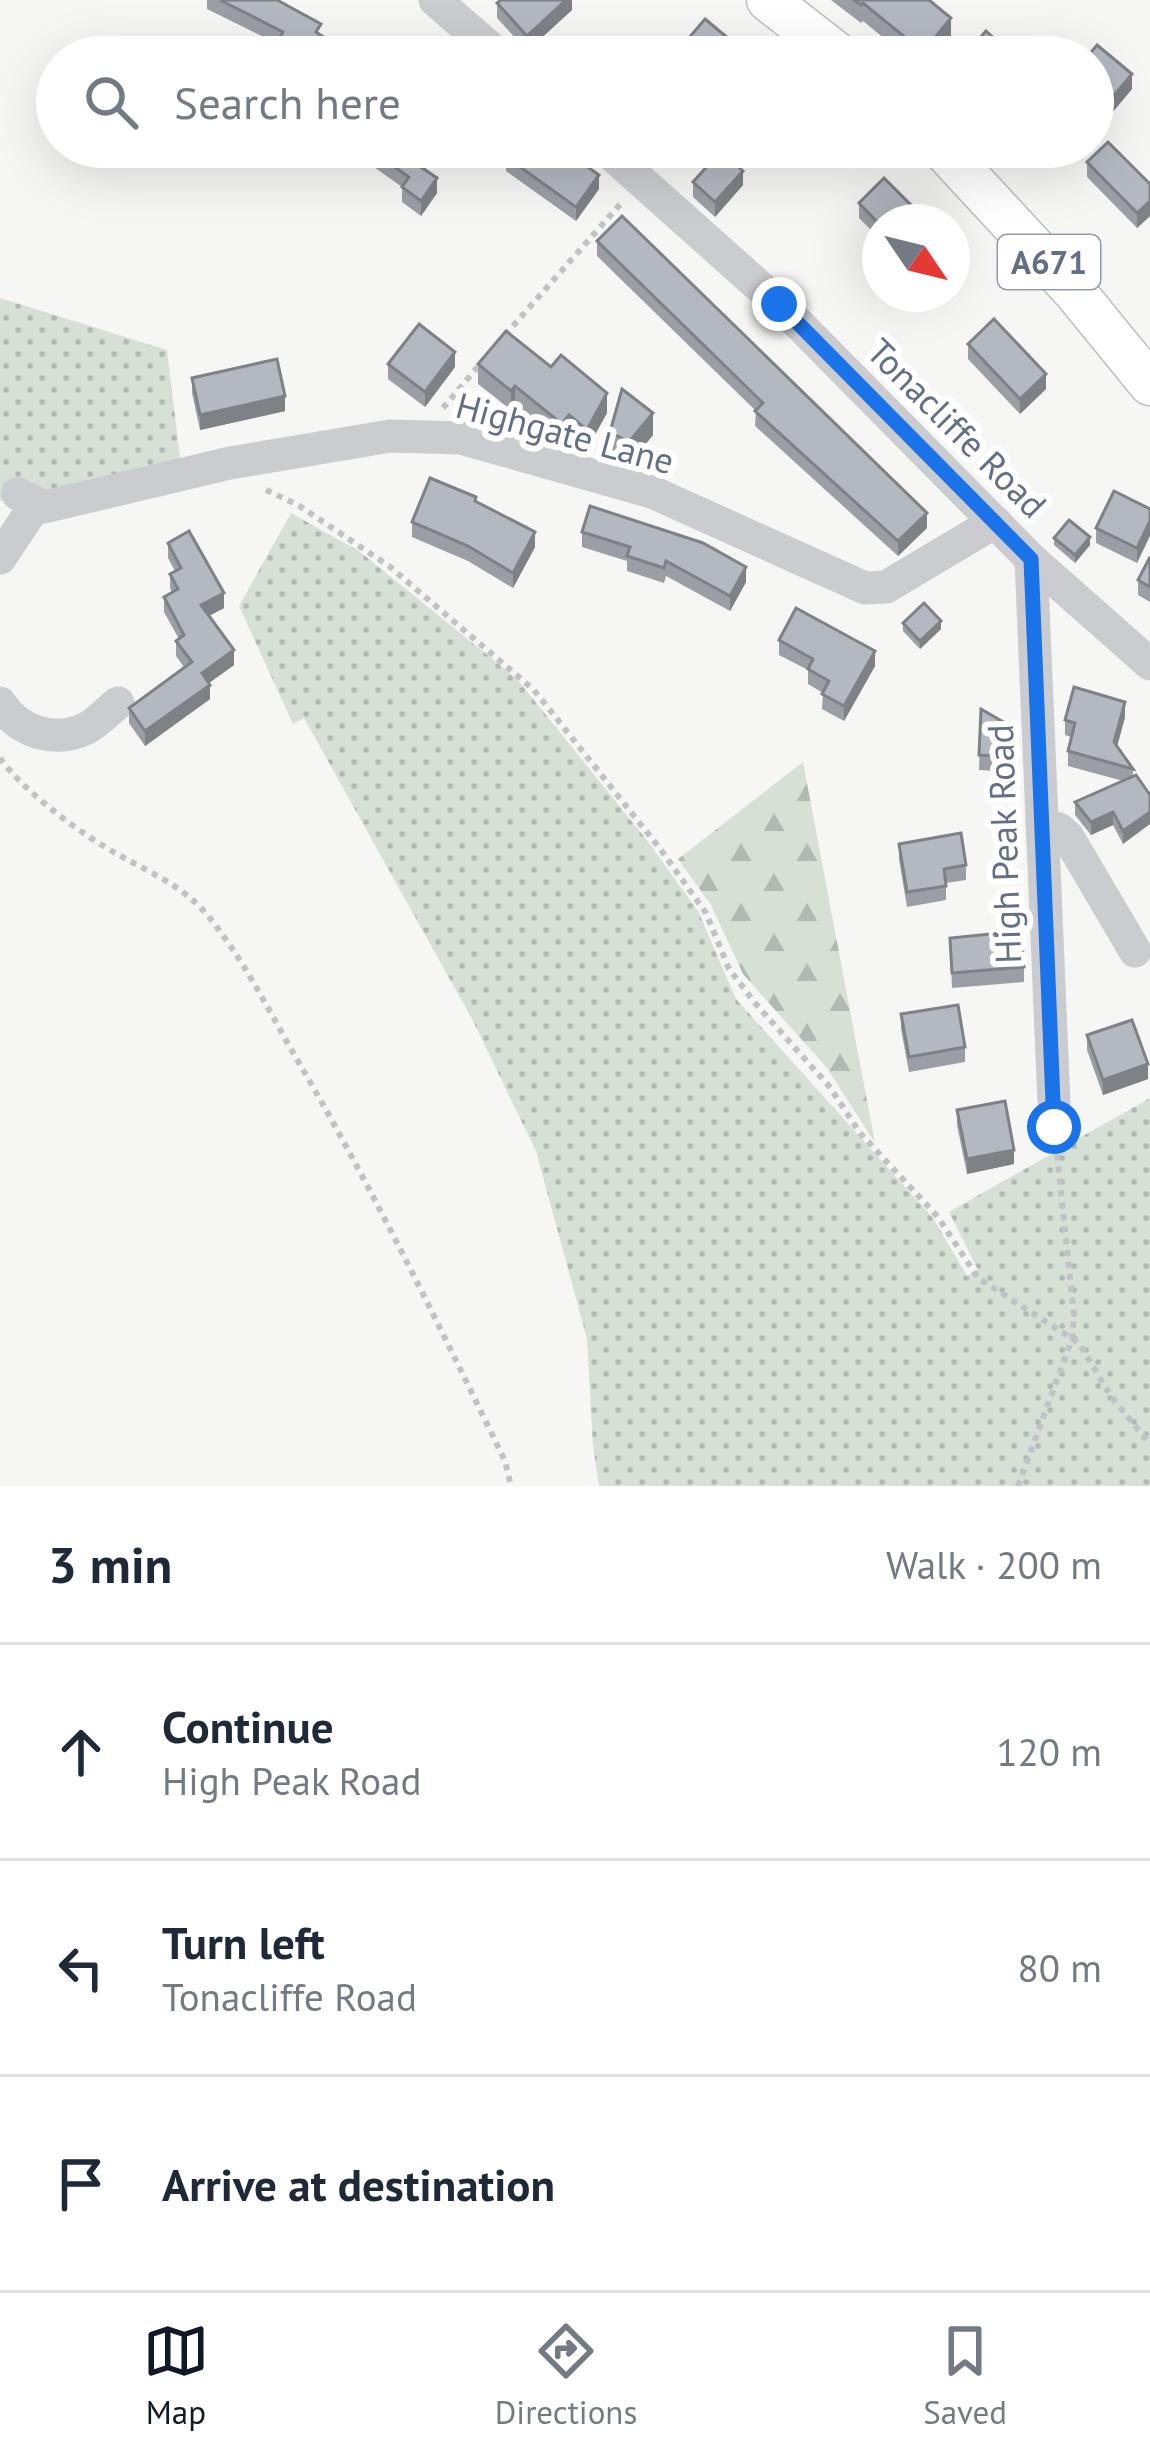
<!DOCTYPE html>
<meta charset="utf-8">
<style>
:root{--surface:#fff;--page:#f2f2f3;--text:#1f2937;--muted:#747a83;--line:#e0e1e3;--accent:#111827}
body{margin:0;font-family:"PT Sans",sans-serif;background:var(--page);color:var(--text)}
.compass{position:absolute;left:862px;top:204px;width:108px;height:108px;border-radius:50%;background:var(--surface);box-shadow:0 12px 48px #0002;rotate:125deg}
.stop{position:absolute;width:36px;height:36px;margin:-27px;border:9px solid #1a73e8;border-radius:50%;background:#fff}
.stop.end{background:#1a73e8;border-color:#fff;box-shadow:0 3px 12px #0008}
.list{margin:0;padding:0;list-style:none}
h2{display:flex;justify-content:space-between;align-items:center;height:156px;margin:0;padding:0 48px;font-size:51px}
h2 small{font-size:39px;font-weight:400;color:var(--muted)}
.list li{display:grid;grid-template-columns:78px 1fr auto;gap:36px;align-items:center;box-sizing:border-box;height:216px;padding:0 48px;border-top:3px solid var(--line)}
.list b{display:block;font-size:45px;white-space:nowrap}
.list p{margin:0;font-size:39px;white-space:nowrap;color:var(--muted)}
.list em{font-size:39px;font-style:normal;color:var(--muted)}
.icon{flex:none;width:66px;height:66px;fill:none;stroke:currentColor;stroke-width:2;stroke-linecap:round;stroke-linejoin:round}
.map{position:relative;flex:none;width:1150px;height:1486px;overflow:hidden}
.search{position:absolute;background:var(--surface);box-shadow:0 12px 48px #0002;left:36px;right:36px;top:36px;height:132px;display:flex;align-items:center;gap:30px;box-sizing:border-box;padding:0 42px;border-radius:66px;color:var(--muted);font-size:45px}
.sheet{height:804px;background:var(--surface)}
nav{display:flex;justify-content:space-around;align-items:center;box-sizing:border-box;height:168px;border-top:3px solid var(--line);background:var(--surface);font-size:33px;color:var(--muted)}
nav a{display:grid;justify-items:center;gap:6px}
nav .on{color:var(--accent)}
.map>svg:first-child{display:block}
.grass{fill:url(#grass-dots)}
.forest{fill:url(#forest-firs)}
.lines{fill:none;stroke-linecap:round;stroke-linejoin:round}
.major-casing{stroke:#bcbec3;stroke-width:45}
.path{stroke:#c0c2c5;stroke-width:6;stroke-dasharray:6 6;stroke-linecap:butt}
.minor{stroke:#caccd0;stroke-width:33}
.major{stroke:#fff;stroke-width:42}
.wall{fill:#9b9ea5}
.shaded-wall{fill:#7e8186}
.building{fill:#b4b8c0;stroke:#7e8186;stroke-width:3}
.route{stroke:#1a73e8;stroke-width:15}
.labels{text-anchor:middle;stroke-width:12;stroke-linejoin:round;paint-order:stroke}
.shield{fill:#fff;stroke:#929aab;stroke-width:3}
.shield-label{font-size:33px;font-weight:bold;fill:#646f87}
.street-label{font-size:36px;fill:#646f87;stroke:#fff}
</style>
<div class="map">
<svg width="1150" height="1486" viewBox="0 0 1150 1486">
<defs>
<pattern id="grass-dots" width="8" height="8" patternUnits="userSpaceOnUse" patternTransform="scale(3)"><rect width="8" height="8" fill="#d6e0d5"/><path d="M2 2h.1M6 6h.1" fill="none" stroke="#b1bab2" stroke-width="1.8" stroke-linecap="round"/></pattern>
<pattern id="forest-firs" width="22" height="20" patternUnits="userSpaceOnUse" patternTransform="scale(3)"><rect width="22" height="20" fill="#d6e0d5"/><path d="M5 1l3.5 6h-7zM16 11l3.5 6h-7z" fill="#b1bab2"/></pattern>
</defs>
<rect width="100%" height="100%" fill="#f6f7f4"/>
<g class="grass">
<path d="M 0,298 L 167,350 L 181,466 L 0,501 Z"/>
<path d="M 291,513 L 359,551 L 517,679 L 646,839 L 698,911 L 736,999 L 933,1218 L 967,1276 L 978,1270 L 949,1212 L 1150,1098 L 1150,1486 L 599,1486 L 593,1446 L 587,1339 L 536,1151 L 472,1019 L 304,718 L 293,724 L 239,606 Z"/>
</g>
<path class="forest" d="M 803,762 L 875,1143 L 827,1068 L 743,974 L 711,905 L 678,859 Z"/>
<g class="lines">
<defs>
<g id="major">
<path d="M 768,0 L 841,57"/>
<path d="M 941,147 L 1075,292 L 1150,384"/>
</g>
</defs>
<use href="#major" class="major-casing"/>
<g class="path">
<path d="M 754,57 L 764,44"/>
<path d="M 505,335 L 623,201"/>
<path d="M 443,408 L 481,363"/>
<path d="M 266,490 L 298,505 L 389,566 L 534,690 L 661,850 L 706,913 L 729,969 L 755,1003 L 829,1086 L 860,1133 L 938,1217 L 978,1278 L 1079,1343 L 1110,1395 L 1150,1444"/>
<path d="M 0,758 C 24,792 82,835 119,855 C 151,873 185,887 209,917 C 243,959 268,1009 295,1056 C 372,1187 439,1325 505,1461 L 511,1486"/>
<path d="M 1018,1486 L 1072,1339 L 1074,1315 L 1057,1154"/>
</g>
<g class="minor">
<path d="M 435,0 L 501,57"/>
<path d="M 603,147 L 779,304 L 1031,559 L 1150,664"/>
<path d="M 18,494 L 44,507 L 230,463 L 390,436 L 461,438 L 652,492 L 865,588 L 886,587 L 995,522"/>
<path d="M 0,558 L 32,510"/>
<path d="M 1031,559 L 1055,1127"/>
<path d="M 0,703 C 18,732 55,744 87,728 C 98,722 108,711 118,703"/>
<path d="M 1042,824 L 1059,829 L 1068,837 L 1135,951"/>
</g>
<use href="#major" class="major"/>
</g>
<g class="wall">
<path d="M 207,0 L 277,0 L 321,35 L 334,57 L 274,57 L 276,43 L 207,9 Z"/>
<path d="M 572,0 L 572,10 L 527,51 L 497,18 L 497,3 Z"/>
<path d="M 831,0 L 929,0 L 951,36 L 934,57 L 907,57 L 863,21 L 861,23 Z"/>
<path d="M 682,46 L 740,57 L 682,57 Z"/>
<path d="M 1093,57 L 1132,89 L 1100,127 L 1093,121 Z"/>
<path d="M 346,147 L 426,147 L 429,164 L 425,170 L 437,193 L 421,216 L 402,202 L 402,187 Z"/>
<path d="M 506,157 L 599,189 L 576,221 L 506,171 Z"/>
<path d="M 1087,162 L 1150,184 L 1150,216 L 1137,228 L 1087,177 Z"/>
<path d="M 693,182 L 743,185 L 715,217 L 693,197 Z"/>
<path d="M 859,203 L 880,222 L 880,239 L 859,218 Z"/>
<path d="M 597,241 L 927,528 L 898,556 L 755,426 L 756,411 L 597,256 Z"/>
<path d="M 968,344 L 1046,389 L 1020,414 L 968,359 Z"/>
<path d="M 388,364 L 455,367 L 425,407 L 388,379 Z"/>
<path d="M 478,364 L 607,413 L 587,449 L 569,435 L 562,444 L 515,405 L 511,410 L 478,384 Z"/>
<path d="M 192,378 L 285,411 L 200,430 L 192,393 Z"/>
<path d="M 610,432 L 653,435 L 629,464 L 610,454 Z"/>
<path d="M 476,501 L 535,547 L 513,588 L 468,561 L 412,537 L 412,522 Z"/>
<path d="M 1150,509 L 1137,563 L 1096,543 L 1096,528 Z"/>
<path d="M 582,532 L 746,582 L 730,611 L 666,576 L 664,583 L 627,571 L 627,561 L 582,547 Z"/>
<path d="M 1054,538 L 1090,545 L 1075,563 L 1054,545 Z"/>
<path d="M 168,543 L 224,608 L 209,616 L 234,665 L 209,683 L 210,699 L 145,746 L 129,723 L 129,708 L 184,667 L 176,656 L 176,641 L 179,639 L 164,612 L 164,597 L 172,592 L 170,588 L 170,574 L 175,571 L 168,558 Z"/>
<path d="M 1150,557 L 1150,602 L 1138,595 L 1138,580 Z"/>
<path d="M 903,623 L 941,629 L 920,649 L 903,631 Z"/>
<path d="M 779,640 L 875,666 L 844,721 L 822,709 L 823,693 L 808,684 L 808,670 L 779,655 Z"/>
<path d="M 981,709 L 1017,730 L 1016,772 L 979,770 Z"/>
<path d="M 1125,717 L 1117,747 L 1133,769 L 1133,777 L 1123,844 L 1113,825 L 1091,835 L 1075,815 L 1075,802 L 1123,781 L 1068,766 L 1068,751 L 1071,737 L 1065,735 L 1065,720 Z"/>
<path d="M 899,844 L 966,865 L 966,880 L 946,883 L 946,900 L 907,907 L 899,859 Z"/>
<path d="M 950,938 L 1024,967 L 1024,982 L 952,988 Z"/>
<path d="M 901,1014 L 965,1047 L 965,1062 L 909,1072 L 901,1029 Z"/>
<path d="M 1087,1035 L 1148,1079 L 1103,1095 L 1087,1050 Z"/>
<path d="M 957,1110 L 1014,1164 L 967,1174 L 957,1125 Z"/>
</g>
<g class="shaded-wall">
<path d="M 566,0 L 572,0 L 572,10 L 527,51 L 527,36 Z"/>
<path d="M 951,18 L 951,36 L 934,57 L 923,57 L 923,52 Z"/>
<path d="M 1132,74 L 1132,89 L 1100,127 L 1100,112 Z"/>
<path d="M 429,149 L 429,164 L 418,180 L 418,165 Z"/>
<path d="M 743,171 L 743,185 L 715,217 L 715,202 Z"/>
<path d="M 599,175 L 599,189 L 576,221 L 576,207 Z"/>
<path d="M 437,178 L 437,193 L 421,216 L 421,201 Z"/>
<path d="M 1150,201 L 1150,216 L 1137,228 L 1137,213 Z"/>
<path d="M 455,352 L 455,367 L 425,407 L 425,392 Z"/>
<path d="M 1046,374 L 1046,389 L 1020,414 L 1020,399 Z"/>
<path d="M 515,386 L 515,405 L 511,410 L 511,391 Z"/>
<path d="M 607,393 L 607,413 L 587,449 L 587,430 Z"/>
<path d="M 285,396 L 285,411 L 200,430 L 200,415 Z"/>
<path d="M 653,413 L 653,435 L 629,464 L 629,442 Z"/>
<path d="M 569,415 L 569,435 L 562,444 L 562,424 Z"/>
<path d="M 927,513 L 927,528 L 898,556 L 898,541 Z"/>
<path d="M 1150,521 L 1150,536 L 1137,563 L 1137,548 Z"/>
<path d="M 535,532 L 535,547 L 513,588 L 513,573 Z"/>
<path d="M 1090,537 L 1090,545 L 1075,563 L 1075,555 Z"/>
<path d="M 746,567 L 746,582 L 730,611 L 730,596 Z"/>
<path d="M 224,593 L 224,608 L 201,620 L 201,605 Z"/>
<path d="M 941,621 L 941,629 L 920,649 L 920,641 Z"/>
<path d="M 234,650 L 234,665 L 202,688 L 202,673 Z"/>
<path d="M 875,651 L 875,666 L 844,721 L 844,706 Z"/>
<path d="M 210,685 L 210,699 L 145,746 L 145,731 Z"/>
<path d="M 1125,702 L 1125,717 L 1114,757 L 1114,742 Z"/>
<path d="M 1113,812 L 1113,825 L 1091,835 L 1091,822 Z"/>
<path d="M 1150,812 L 1150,824 L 1123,844 L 1123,831 Z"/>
<path d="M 1148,1064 L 1148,1079 L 1103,1095 L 1103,1080 Z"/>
<path d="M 1014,1150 L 1014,1164 L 967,1174 L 967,1159 Z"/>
</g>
<g class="building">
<path d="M 220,0 L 277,0 L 321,24 L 316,32 L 334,44 L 326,57 L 291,57 L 274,46 L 283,32 Z"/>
<path d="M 501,0 L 566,0 L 527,36 L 497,3 Z"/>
<path d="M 854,0 L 929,0 L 951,18 L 923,52 L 863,3 L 861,5 Z"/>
<path d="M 705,19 L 740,48 L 732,57 L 696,57 L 682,46 Z"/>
<path d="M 986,31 L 1015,57 L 971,57 L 967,53 Z"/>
<path d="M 1097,45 L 1132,74 L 1100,112 L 1093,106 L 1093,57 L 1087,57 Z"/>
<path d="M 1108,142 L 1150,184 L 1150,201 L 1137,213 L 1087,162 Z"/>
<path d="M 367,147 L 426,147 L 429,149 L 418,165 L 437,178 L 421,201 L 402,187 L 409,177 Z"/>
<path d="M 513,147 L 560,147 L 599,175 L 576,207 L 506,157 Z"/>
<path d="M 721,151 L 743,171 L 715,202 L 693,182 Z"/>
<path d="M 884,178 L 928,222 L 880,222 L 880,225 L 859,203 Z"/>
<path d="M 622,216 L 927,513 L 898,541 L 755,411 L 763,403 L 597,241 Z"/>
<path d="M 994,319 L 1046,374 L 1020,399 L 968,344 Z"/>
<path d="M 419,324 L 455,352 L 425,392 L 388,364 Z"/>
<path d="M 506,331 L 551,367 L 561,355 L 607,393 L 587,430 L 569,415 L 562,424 L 515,386 L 511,391 L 478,364 Z"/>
<path d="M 277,359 L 285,396 L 200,415 L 192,378 Z"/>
<path d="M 622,389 L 653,413 L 629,442 L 610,432 Z"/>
<path d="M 430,478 L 476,497 L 475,501 L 535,532 L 513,573 L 468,546 L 412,522 Z"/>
<path d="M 1114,491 L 1150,509 L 1150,521 L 1137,548 L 1096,528 Z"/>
<path d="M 590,506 L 703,543 L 746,567 L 730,596 L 666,561 L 664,568 L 627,556 L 630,547 L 582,532 Z"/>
<path d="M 1069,520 L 1090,537 L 1075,555 L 1054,538 Z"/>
<path d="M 189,531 L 224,593 L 201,605 L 234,650 L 202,673 L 210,685 L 145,731 L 129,708 L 192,662 L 176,641 L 184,635 L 164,597 L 178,589 L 170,574 L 181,568 L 168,543 Z"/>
<path d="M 1150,557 L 1150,587 L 1138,580 Z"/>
<path d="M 924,603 L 941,621 L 920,641 L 903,623 Z"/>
<path d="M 796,608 L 875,651 L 844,706 L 822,694 L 829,681 L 808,669 L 813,659 L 779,640 Z"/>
<path d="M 1074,687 L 1125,702 L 1114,742 L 1133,769 L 1068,751 L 1075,723 L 1065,720 Z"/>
<path d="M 981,709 L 1017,730 L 1016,757 L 979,755 Z"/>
<path d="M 1136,775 L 1150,795 L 1150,812 L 1123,831 L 1113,812 L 1091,822 L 1075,802 Z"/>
<path d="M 961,833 L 966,865 L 944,869 L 946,886 L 907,892 L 899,844 Z"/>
<path d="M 1021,931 L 1024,967 L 952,973 L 950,938 Z"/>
<path d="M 958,1005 L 965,1047 L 909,1057 L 901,1014 Z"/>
<path d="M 1132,1020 L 1148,1064 L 1103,1080 L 1087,1035 Z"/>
<path d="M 1005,1101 L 1014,1150 L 967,1159 L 957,1110 Z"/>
</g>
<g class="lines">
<path class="route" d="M 779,304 L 1031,559 L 1054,1127"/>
</g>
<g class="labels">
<rect class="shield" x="998" y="235" width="102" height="54" rx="9"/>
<g class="shield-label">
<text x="1049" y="274">A671</text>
</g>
<g class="street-label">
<text transform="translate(957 428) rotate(45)" y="13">Tonacliffe Road</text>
<text transform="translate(565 433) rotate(15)" y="13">Highgate Lane</text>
<text transform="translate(1004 844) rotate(-92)" y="13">High Peak Road</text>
</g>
</g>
</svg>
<svg class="compass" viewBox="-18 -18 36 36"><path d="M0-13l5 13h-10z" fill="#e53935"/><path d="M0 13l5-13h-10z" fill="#747a83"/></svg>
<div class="stop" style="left:1054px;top:1127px"></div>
<div class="stop end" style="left:779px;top:304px"></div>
<div class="search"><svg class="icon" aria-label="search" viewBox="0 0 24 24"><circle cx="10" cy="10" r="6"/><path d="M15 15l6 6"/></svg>Search here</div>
</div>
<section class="sheet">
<h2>3 min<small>Walk · 200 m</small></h2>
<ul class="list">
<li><svg class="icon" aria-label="ahead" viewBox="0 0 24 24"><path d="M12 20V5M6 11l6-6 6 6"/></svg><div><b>Continue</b><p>High Peak Road</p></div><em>120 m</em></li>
<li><svg class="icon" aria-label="left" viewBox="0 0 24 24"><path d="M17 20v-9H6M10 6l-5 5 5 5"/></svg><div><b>Turn left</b><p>Tonacliffe Road</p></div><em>80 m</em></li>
<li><svg class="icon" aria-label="arrive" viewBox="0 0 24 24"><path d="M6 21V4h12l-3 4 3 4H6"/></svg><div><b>Arrive at destination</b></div></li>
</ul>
</section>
<nav>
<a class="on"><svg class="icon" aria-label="map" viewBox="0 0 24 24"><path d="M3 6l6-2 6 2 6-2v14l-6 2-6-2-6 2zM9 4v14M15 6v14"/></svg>Map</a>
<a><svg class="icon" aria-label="directions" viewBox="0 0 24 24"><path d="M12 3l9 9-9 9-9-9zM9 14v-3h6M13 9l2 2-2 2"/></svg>Directions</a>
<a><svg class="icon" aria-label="saved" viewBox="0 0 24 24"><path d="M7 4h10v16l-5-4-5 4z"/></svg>Saved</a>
</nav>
